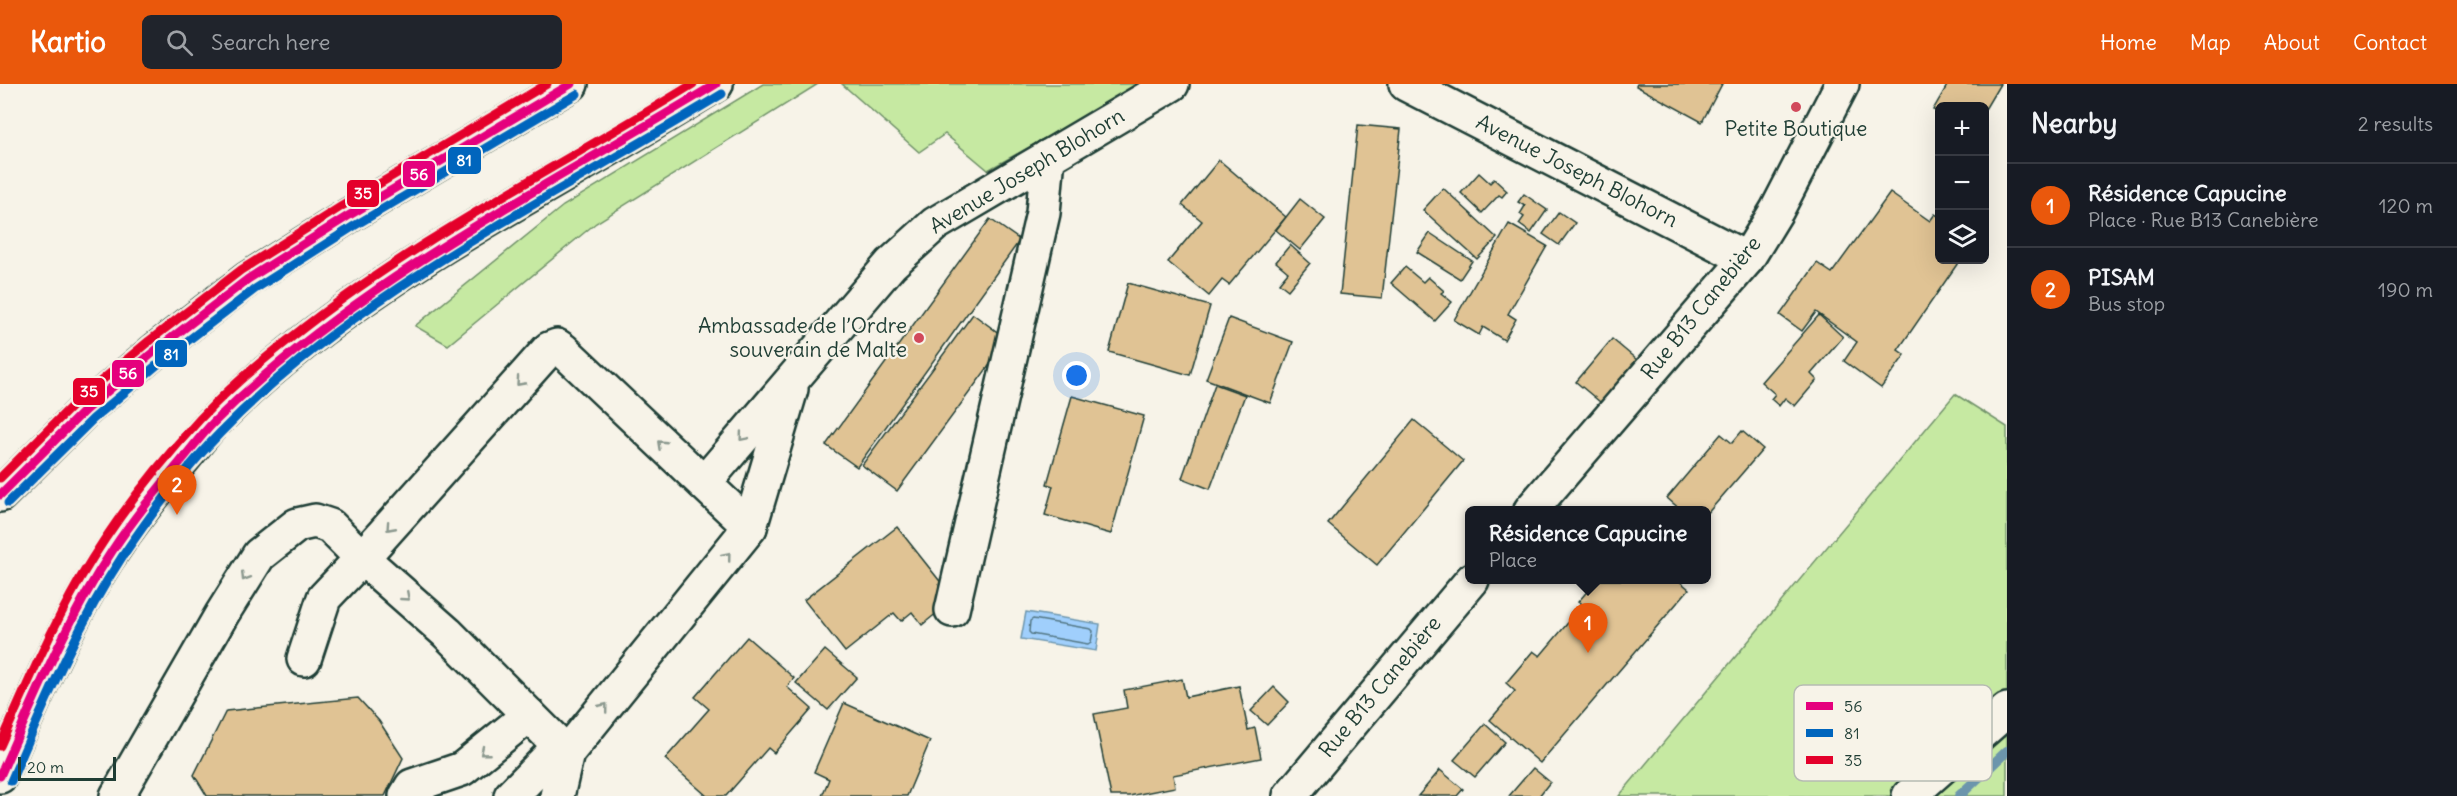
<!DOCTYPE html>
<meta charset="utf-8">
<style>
:root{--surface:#171b24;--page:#20242c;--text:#f1f3f6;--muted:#9ea1a6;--line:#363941;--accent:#ea580c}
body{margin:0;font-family:Delius,sans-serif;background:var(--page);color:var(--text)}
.controls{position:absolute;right:18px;top:18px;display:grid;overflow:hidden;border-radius:9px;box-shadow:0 6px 24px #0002}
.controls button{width:54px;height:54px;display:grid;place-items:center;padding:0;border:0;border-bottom:2px solid var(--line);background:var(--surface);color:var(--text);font:30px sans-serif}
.scale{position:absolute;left:18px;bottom:15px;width:98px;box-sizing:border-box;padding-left:6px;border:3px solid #1f3d34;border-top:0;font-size:16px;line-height:21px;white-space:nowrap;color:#1f3d34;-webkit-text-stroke:4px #f7f3e8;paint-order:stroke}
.you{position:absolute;left:1077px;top:292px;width:21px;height:21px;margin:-15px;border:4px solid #fff;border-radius:50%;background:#1a73e8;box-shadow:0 0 0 9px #1a73e833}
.badge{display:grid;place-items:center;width:39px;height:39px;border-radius:50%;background:var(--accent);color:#fff;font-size:20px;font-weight:700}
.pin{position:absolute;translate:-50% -50px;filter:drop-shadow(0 2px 3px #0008)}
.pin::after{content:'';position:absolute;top:32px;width:21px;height:18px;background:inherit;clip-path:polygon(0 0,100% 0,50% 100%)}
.popup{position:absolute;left:1465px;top:422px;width:246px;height:78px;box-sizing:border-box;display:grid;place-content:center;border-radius:9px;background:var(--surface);filter:drop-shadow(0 2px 4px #0005);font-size:20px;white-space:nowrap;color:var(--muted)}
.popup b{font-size:22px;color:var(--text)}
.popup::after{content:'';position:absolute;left:50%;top:100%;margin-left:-12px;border:12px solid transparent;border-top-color:var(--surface)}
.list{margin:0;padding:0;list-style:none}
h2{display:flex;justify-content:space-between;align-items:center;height:78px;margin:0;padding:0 24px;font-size:26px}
h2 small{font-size:20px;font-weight:400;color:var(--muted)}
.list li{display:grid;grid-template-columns:39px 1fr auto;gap:18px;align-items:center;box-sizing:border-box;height:84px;padding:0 24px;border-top:2px solid var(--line)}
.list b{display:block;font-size:22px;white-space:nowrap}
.list p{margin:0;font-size:20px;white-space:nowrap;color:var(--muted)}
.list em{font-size:20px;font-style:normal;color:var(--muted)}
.icon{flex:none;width:33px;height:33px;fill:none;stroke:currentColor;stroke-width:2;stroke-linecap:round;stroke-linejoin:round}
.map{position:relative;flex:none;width:2007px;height:712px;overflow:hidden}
header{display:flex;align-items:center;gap:36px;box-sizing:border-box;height:84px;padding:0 30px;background:var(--accent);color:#fff}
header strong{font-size:28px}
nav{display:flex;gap:33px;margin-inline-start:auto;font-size:21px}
.search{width:420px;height:54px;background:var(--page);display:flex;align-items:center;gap:15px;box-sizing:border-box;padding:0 21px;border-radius:9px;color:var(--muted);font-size:22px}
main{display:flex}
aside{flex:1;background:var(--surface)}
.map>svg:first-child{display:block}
.green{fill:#c6e9a2;stroke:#72936b;stroke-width:1.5}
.water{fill:#a0cffc;stroke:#6c95ac;stroke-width:1.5}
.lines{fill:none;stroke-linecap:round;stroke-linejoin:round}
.shore{stroke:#537784;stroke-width:1.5}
.stream{stroke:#6c95ac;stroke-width:10}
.building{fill:#e0c394;stroke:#1f3d34;stroke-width:1.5}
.minor-casing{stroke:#1f3d34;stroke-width:38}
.major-casing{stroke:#1f3d34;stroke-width:38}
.minor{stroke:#f7f3e8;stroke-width:33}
.major{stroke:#f7f3e8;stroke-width:33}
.bus-1-casing{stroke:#f7f3e8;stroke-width:14}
.bus-2-casing{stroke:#f7f3e8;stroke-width:14}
.bus-3-casing{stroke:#f7f3e8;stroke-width:14}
.bus-1{stroke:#e5007d;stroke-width:9}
.bus-2{stroke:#0065bd;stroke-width:9}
.bus-3{stroke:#e4002b;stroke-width:9}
.oneway{stroke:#8b988e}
.poi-dot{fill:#d1495b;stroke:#f7f3e8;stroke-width:2}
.labels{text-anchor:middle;stroke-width:4.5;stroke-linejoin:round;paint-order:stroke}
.poi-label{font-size:21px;fill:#1f3d34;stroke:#f7f3e8}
.street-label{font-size:21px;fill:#1f3d34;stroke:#f7f3e8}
.key{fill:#f7f3e8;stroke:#b6bcb2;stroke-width:1.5}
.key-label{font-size:16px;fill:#1f3d34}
.line-badge{stroke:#f7f3e8;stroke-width:2}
.badge-label{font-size:16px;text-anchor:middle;font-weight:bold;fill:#fff}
</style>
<header>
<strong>Kartio</strong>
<div class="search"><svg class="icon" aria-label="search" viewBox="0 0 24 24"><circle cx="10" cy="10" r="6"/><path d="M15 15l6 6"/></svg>Search here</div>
<nav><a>Home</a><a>Map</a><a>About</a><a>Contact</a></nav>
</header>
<main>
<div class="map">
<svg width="2007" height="712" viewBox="0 0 2007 712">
<rect width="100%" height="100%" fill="#f7f3e8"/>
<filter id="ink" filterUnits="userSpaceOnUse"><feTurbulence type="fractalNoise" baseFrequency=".0167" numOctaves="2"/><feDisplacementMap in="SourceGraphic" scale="12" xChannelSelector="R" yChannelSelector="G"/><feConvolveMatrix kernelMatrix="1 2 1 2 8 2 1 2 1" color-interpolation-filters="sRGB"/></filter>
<g filter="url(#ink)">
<g class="green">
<path d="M 763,0 L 818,0 L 596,139 L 448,261 L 415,242 L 563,122 Z"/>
<path d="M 842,0 L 1142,0 L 988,86 L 945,50 L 919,68 Z"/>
<path d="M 1955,310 L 2007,343 L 2007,712 L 1619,712 Z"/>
</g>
<path class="water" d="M 1026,528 L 1100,540 L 1096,567 L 1021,555 Z"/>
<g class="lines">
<path class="shore" d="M 1033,535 L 1091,545 L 1093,547 L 1091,558 L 1088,560 L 1031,550 L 1029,548 L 1030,537 Z"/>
<path class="stream" d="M 1959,712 L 2007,667"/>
</g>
<g class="building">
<path d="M 1637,0 L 1722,0 L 1702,38 L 1636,2 Z"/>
<path d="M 1948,0 L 2000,0 L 1984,27 L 1984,22 L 1940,22 L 1940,29 L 1933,26 Z"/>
<path d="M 1358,41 L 1401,45 L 1382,214 L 1340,210 Z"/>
<path d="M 1219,76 L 1286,133 L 1229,201 L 1222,196 L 1209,212 L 1168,178 L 1202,137 L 1182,121 Z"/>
<path d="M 1479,89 L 1490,99 L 1494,95 L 1507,107 L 1502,113 L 1499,111 L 1482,129 L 1461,109 Z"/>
<path d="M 1443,104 L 1497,154 L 1477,175 L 1423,126 Z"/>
<path d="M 1890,109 L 1930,137 L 1935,130 L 1940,133 L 1940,176 L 1960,176 L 1898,266 L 1905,271 L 1881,304 L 1844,277 L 1857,258 L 1816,228 L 1802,247 L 1780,231 L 1817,179 L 1832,189 Z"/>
<path d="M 1524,110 L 1547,126 L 1531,149 L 1519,140 L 1524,133 L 1520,130 L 1525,122 L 1518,118 Z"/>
<path d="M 1300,115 L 1325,135 L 1300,166 L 1276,146 Z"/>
<path d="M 1559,128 L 1575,139 L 1559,161 L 1543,150 Z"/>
<path d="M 990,135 L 1020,156 L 857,383 L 826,361 Z"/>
<path d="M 1509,140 L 1547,162 L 1508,230 L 1516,235 L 1504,256 L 1483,243 L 1479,251 L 1454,236 Z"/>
<path d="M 1430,149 L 1472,177 L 1460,195 L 1417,168 Z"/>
<path d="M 1290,161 L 1310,179 L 1288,206 L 1279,199 L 1288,188 L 1276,178 Z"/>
<path d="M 1405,183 L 1423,198 L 1428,193 L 1444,207 L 1441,209 L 1452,218 L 1435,237 L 1391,199 Z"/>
<path d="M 1128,199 L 1210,222 L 1190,291 L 1109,268 Z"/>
<path d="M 973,230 L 1008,256 L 897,407 L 862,381 Z"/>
<path d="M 1819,231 L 1843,253 L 1811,290 L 1817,296 L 1795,322 L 1785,314 L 1779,322 L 1771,315 L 1775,310 L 1761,298 Z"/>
<path d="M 1229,234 L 1293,258 L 1270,319 L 1206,295 Z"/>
<path d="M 1612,255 L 1643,281 L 1606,323 L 1576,298 Z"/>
<path d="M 1215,300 L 1245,311 L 1210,405 L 1182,394 Z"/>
<path d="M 1072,312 L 1144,332 L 1111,450 L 1045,431 L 1053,402 L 1047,400 Z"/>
<path d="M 1414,336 L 1463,377 L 1377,481 L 1328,440 Z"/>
<path d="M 1742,347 L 1763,365 L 1706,431 L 1706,426 L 1681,426 L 1667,414 L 1721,350 L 1732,359 Z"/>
<path d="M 897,443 L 954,515 L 922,541 L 912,528 L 901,537 L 894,529 L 845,568 L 804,516 Z"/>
<path d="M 1597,496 L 1678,496 L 1689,505 L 1540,679 L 1490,636 L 1515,607 L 1506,599 L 1533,567 L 1540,572 L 1583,521 L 1578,518 Z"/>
<path d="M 747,553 L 794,594 L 787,603 L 812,625 L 774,669 L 768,664 L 726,712 L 707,712 L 665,675 L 709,625 L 695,613 Z"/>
<path d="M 825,566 L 857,593 L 828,626 L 796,599 Z"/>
<path d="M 1182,595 L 1186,613 L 1239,602 L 1248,646 L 1255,644 L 1261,674 L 1173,691 L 1175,703 L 1129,712 L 1111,712 L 1094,630 L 1127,624 L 1124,606 Z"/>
<path d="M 1274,603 L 1289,618 L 1267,641 L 1251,627 Z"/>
<path d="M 358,614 L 379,637 L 403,674 L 385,712 L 207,712 L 194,691 L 226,627 Z"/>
<path d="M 844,619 L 930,657 L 907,712 L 822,712 L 829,695 L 814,688 Z"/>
<path d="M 1485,640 L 1505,658 L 1475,693 L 1454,676 Z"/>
<path d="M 1533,684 L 1550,698 L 1539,712 L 1509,712 Z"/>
<path d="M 1440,686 L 1463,705 L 1457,712 L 1418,712 Z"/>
</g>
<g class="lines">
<defs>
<g id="minor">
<path d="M 1406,0 L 1747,175"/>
<path d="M 704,399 L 891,180 L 935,140 L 1172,0"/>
<path d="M 1531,426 L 1747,175 L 1777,126 L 1842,0"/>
<path d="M 952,526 L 1043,129 L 1048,73"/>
<path d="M 304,575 L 324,514 L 362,474 L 447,549 L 567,669"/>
<path d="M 117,712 L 222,530 L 259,471 L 297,441 L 315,437 L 330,442 L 362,474 L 549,265 L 557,262 L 563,266 L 750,443"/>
<path d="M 406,712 L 412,702 L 462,685 L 529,631"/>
<path d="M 511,712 L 560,662"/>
<path d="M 557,712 L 567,669 L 750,443 L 791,305"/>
<path d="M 1290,712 L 1472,496"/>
<path d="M 1909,712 L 2007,626"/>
</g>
<g id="major">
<path d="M 0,411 L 85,326 L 156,266 L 248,195 L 348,132 L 571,0"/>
<path d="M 0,692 C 29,626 57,559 93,497 C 118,455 149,414 181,377 C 192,364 202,350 214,338 C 357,193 546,108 716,0"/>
</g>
</defs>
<use href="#minor" class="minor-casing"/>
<use href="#major" class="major-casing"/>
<use href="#minor" class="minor"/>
<use href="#major" class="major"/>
<defs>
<g id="bus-1">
<path d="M 0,411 L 85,326 L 156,266 L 248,195 L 348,132 L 571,0"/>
<path d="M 0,692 C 34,615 66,537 112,467 C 133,435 157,406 181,377 C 192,364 202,350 214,338 C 359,195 544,105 716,0"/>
</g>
<g id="bus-2">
<path d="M 8,419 L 93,335 L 164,275 L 255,205 L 354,142 L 577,10"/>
<path d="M 11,697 C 44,621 76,543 122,473 C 151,430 184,386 220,349 C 358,206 554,113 722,10"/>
</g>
<g id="bus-3">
<path d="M 0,394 L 77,317 L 149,257 L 241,186 L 342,122 L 547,0"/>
<path d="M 0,662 C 25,605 50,547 81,493 C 114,437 156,383 200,335 C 228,305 260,278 292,253 C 416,154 559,83 693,0"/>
</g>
</defs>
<use href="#bus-1" class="bus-1-casing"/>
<use href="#bus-2" class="bus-2-casing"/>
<use href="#bus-3" class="bus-3-casing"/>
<use href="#bus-1" class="bus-1"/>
<use href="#bus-2" class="bus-2"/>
<use href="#bus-3" class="bus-3"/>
</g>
<defs><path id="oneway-chevron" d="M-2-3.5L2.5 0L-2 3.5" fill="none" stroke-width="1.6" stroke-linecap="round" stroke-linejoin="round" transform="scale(1.5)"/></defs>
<g class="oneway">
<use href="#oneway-chevron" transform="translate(520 298) rotate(132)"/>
<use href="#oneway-chevron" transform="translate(743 353) rotate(130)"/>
<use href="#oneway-chevron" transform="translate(661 360) rotate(-137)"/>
<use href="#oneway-chevron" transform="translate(390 443) rotate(132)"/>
<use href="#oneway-chevron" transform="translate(727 472) rotate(-51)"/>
<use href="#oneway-chevron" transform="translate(245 493) rotate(122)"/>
<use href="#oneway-chevron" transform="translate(406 513) rotate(41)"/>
<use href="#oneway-chevron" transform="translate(604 623) rotate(-51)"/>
<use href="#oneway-chevron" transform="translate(484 668) rotate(141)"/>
</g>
</g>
<g class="poi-dot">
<circle cx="1796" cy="23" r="6"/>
<circle cx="919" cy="254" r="6"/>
</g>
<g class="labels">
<g class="poi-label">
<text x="1796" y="52">Petite Boutique</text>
<text x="907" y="249" text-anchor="end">Ambassade de l’Ordre<tspan x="907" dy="24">souverain de Malte</tspan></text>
</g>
<g class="street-label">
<text transform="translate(1027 87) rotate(-31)" y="7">Avenue Joseph Blohorn</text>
<text transform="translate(1577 87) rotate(27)" y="7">Avenue Joseph Blohorn</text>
<text transform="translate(1701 224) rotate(-51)" y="7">Rue B13 Canebière</text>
<text transform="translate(1380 603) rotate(-50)" y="7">Rue B13 Canebière</text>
</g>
</g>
<rect x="1794" y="601" width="198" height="96" rx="9" class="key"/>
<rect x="1806" y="618" width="27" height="8" fill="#e5007d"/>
<rect x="1806" y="645" width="27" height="8" fill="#0065bd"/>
<rect x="1806" y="672" width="27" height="8" fill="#e4002b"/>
<g class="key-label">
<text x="1844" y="628">56</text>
<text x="1844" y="655">81</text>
<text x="1844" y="682">35</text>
</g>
<g class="line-badge">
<rect x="447" y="62" width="35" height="29" rx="6" fill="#0065bd"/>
<rect x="402" y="76" width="34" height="28" rx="6" fill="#e5007d"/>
<rect x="346" y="95" width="34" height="29" rx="6" fill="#e4002b"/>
<rect x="154" y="255" width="34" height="29" rx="6" fill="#0065bd"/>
<rect x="111" y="275" width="34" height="29" rx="6" fill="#e5007d"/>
<rect x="72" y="293" width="34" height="29" rx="6" fill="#e4002b"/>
</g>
<g class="badge-label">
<text x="464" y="82">81</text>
<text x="419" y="96">56</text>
<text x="363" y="115">35</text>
<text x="171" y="276">81</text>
<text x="128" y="295">56</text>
<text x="89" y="313">35</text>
</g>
</svg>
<div class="controls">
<button>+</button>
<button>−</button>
<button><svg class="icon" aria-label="layers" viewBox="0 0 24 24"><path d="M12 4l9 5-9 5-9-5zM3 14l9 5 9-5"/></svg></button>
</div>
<div class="scale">20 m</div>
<div class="you"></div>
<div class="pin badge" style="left:1588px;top:569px">1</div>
<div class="popup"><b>Résidence Capucine</b>Place</div>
<div class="pin badge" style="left:177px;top:431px">2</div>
</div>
<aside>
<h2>Nearby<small>2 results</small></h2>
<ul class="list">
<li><span class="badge">1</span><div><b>Résidence Capucine</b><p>Place · Rue B13 Canebière</p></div><em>120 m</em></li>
<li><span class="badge">2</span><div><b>PISAM</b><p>Bus stop</p></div><em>190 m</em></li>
</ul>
</aside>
</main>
